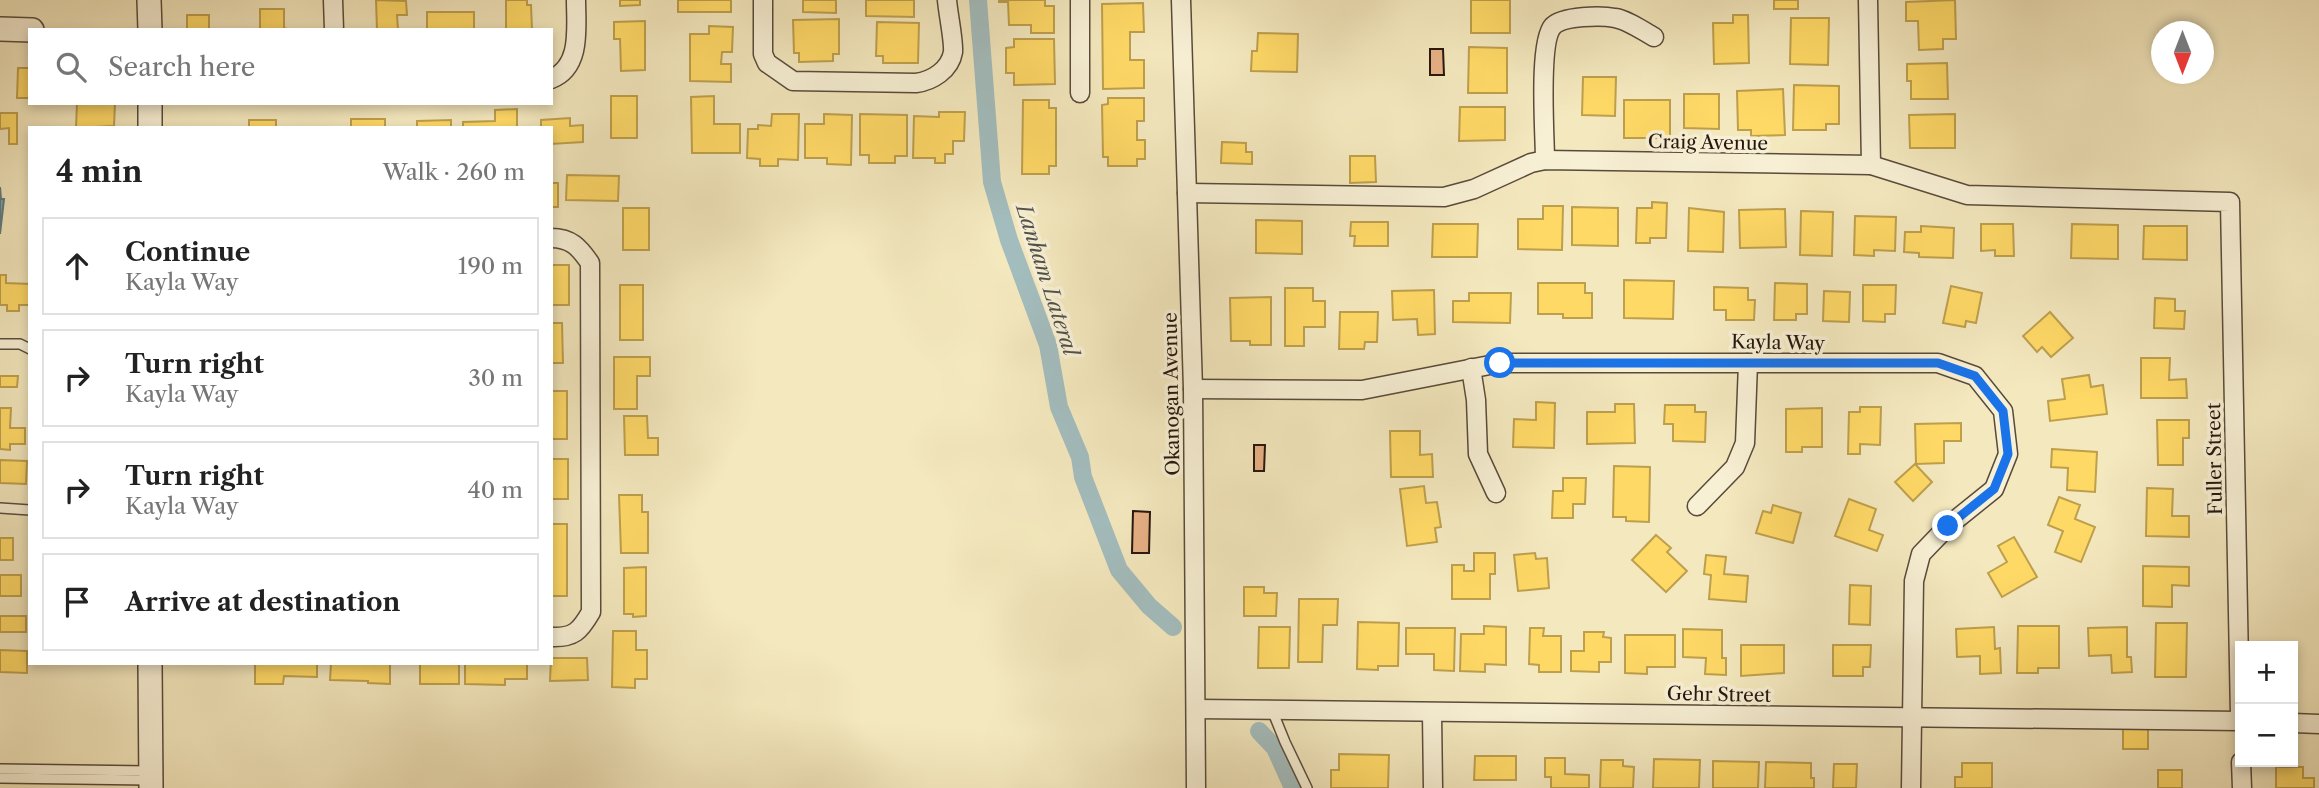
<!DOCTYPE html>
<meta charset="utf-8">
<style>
:root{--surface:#fff;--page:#f2f2f2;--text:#222;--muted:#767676;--line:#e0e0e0}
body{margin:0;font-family:"Libre Caslon Text",serif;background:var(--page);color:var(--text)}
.controls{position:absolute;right:21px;bottom:21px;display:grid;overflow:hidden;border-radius:0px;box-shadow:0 4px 10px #0003}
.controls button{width:63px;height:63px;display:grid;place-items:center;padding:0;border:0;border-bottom:2px solid var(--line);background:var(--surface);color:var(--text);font:35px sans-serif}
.compass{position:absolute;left:2151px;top:21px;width:63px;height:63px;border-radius:50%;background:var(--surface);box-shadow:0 4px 10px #0003;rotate:180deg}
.stop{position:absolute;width:21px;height:21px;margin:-16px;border:5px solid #1a73e8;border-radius:50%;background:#fff}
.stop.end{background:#1a73e8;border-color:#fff;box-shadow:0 2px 7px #0008}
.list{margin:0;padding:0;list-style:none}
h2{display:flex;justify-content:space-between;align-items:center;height:91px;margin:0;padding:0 28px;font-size:30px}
h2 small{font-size:23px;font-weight:400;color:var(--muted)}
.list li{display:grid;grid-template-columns:46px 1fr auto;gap:21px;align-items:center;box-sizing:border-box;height:98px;margin:0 14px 14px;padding:0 14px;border:2px solid var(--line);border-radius:0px}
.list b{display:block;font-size:26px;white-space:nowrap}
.list p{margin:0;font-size:23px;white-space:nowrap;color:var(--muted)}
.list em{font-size:23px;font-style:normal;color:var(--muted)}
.icon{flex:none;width:38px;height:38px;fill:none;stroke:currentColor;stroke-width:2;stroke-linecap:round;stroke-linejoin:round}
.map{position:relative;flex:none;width:2319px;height:788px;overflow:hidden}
.search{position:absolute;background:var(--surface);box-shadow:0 4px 10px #0003;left:28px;top:28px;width:525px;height:77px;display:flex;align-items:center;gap:18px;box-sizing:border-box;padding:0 24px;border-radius:0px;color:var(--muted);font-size:26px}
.panel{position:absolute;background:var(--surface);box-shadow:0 4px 10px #0003;left:28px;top:126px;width:525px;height:539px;border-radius:0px}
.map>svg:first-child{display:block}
.homes{fill:#ffd966;stroke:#be9f4c;stroke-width:2}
.public{fill:#76a5af;stroke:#5e7a7f;stroke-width:2}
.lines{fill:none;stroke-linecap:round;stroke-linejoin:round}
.canal{stroke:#a3bdbe;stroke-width:18}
.building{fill:#e7b185;stroke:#25170f;stroke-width:2}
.service-casing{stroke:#594b3b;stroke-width:12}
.minor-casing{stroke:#594b3b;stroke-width:21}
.tertiary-casing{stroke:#594b3b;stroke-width:26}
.service{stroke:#f8f0d5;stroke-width:9}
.minor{stroke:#f8f0d5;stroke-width:18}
.tertiary{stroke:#f8f0d5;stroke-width:23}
.route{stroke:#1a73e8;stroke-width:9}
.labels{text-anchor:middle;stroke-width:7;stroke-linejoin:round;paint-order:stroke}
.street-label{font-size:19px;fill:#25170f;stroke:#f8f0d5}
.water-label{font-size:21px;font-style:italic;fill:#51514c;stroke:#f8f0d5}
</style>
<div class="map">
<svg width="2319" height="788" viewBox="0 0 2319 788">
<rect width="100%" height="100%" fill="#f4e8be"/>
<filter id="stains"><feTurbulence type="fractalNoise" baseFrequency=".00286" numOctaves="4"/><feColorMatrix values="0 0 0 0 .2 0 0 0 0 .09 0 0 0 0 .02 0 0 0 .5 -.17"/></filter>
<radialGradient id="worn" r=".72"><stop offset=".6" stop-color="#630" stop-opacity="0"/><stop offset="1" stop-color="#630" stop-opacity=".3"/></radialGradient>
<g class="homes">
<path d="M 376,0 L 406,1 L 407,15 L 397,15 L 398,30 L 377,30 Z"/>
<path d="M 506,0 L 527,0 L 527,5 L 531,5 L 532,30 L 506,30 Z"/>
<path d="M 620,0 L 640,0 L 640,5 L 620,6 Z"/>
<rect x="678" y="0" width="53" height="12"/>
<path d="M 803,0 L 836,0 L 836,13 L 803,12 Z"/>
<path d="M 866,0 L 914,0 L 914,17 L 866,16 Z"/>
<path d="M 999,0 L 1045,0 L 1045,6 L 1054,6 L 1054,33 L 1031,33 L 1031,25 L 1009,25 L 1008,2 L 999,2 Z"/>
<rect x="1471" y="0" width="39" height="33"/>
<rect x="1774" y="0" width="24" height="9"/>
<path d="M 1955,0 L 1956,39 L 1943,39 L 1943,49 L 1919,50 L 1918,21 L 1906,21 L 1906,2 Z"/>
<path d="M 1143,3 L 1144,32 L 1130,32 L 1130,60 L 1144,60 L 1144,88 L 1103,89 L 1102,4 Z"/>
<path d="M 260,9 L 284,9 L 284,28 L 290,30 L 260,30 Z"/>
<rect x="427" y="12" width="47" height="18"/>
<rect x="187" y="15" width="22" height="15"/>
<path d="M 1733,15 L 1748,15 L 1749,63 L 1714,64 L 1713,23 L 1733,23 Z"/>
<path d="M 1791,18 L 1829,18 L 1828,65 L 1790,64 Z"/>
<path d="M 839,19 L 839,54 L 833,54 L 833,61 L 799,62 L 799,53 L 794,53 L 793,20 Z"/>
<path d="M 645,21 L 645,70 L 621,71 L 620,39 L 614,39 L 614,22 Z"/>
<path d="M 877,22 L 919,23 L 918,63 L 883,63 L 883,56 L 876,56 Z"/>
<path d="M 709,26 L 733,27 L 732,52 L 722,52 L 721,64 L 731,64 L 731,82 L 690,81 L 690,34 L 709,34 Z"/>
<path d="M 1258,33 L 1298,34 L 1297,72 L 1251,71 L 1252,51 L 1257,51 Z"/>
<path d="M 1014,39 L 1054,39 L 1055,84 L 1014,85 L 1014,73 L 1006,73 L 1006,48 L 1014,47 Z"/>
<path d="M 1469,47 L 1507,48 L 1507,93 L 1468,93 Z"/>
<path d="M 1947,63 L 1948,99 L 1911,99 L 1911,81 L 1907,81 L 1907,64 Z"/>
<path d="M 18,68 L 30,68 L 29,98 L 17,98 Z"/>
<path d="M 1583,77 L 1616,77 L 1615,116 L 1582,115 Z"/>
<path d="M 1794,85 L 1839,86 L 1839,124 L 1826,124 L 1826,130 L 1793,130 Z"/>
<path d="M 1783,89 L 1785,135 L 1751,136 L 1751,130 L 1738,130 L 1737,91 Z"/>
<path d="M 1684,94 L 1719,94 L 1719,129 L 1684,128 Z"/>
<rect x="611" y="96" width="26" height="42"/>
<path d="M 714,96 L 714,124 L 740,124 L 740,153 L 692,153 L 691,97 Z"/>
<path d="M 1108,98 L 1144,98 L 1144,121 L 1137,121 L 1137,140 L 1145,140 L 1145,159 L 1137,159 L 1137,166 L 1108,166 L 1108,157 L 1103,157 L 1102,105 L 1108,104 Z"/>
<path d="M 1023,100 L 1049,100 L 1049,108 L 1056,108 L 1056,166 L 1049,166 L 1049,174 L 1022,174 Z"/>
<rect x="1624" y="100" width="46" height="38"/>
<path d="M 77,103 L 115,103 L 114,126 L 76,128 Z"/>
<path d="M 1460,107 L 1505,107 L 1505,140 L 1459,141 Z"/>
<path d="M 517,109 L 517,128 L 463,128 L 463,122 L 495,121 L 495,110 Z"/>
<path d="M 939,112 L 965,112 L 964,141 L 953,141 L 953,154 L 945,154 L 945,163 L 935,163 L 935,158 L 913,158 L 914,116 L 939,117 Z"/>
<path d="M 0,113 L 17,113 L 17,144 L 9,144 L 9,128 L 0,129 Z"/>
<path d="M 772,114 L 799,114 L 798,160 L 778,159 L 778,166 L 760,166 L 760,159 L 747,158 L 748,129 L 758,129 L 758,125 L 771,126 Z"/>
<path d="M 824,114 L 852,115 L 851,165 L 827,164 L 827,158 L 805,158 L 805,124 L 824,124 Z"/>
<path d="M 860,114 L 907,115 L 907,156 L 895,156 L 895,163 L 869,163 L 869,155 L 860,155 Z"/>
<path d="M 1955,114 L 1955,148 L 1910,148 L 1909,115 Z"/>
<path d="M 570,118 L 570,126 L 583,125 L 583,142 L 551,144 L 551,128 L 541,128 L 541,120 Z"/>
<rect x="351" y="119" width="34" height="9"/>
<rect x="249" y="120" width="27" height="8"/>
<path d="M 451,120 L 451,128 L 417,128 L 417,121 Z"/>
<path d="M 1222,142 L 1246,143 L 1246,152 L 1252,152 L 1252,164 L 1221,163 Z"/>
<path d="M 1350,156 L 1375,156 L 1376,182 L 1350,183 Z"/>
<path d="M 567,175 L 619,176 L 618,201 L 566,200 Z"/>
<rect x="551" y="183" width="7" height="24"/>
<path d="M 1652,202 L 1667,203 L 1666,238 L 1650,238 L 1650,243 L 1636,243 L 1637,208 L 1652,208 Z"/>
<path d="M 1543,206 L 1563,206 L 1562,250 L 1518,249 L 1518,219 L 1543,219 Z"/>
<path d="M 1572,207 L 1618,208 L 1618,246 L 1572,245 Z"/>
<rect x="623" y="208" width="26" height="42"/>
<path d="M 1689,208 L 1724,212 L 1723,252 L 1688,251 Z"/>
<path d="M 1785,209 L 1786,247 L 1740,248 L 1739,210 Z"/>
<path d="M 1801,211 L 1833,212 L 1832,256 L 1800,255 Z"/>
<path d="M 1855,216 L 1896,217 L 1895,251 L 1874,250 L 1874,256 L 1854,255 Z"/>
<path d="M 1256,220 L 1302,221 L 1302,254 L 1256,253 Z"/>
<path d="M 1351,222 L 1388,222 L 1388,246 L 1354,246 L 1355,236 L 1350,236 Z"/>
<path d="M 1433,224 L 1478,224 L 1477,257 L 1432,257 Z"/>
<path d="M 1981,224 L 2013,224 L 2014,256 L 1995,256 L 1995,250 L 1981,251 Z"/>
<path d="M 2072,224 L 2118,225 L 2118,259 L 2071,258 Z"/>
<path d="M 1921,226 L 1954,228 L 1953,258 L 1919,257 L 1919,253 L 1904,252 L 1905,232 L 1921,232 Z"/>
<path d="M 2144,226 L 2187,226 L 2187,260 L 2143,259 Z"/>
<rect x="551" y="265" width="18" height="40"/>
<path d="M 0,275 L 6,275 L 6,283 L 30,284 L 30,305 L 19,305 L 19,311 L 7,311 L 7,305 L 0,305 Z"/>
<path d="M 1624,280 L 1674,281 L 1673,319 L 1624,318 Z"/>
<path d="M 1538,283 L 1585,283 L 1585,293 L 1592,293 L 1592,318 L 1563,318 L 1563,314 L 1538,314 Z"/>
<path d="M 1775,283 L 1807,284 L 1807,314 L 1796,314 L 1796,320 L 1774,320 Z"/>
<rect x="620" y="285" width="23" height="55"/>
<path d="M 1863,285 L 1896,285 L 1895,314 L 1885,314 L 1885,322 L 1863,321 Z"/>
<path d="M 1951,286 L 1982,293 L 1976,323 L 1966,321 L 1965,327 L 1943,323 Z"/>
<path d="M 1714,287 L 1748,288 L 1748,300 L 1755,300 L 1754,320 L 1726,320 L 1726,310 L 1714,310 Z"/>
<path d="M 1285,288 L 1313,288 L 1313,301 L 1325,301 L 1325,327 L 1304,327 L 1304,346 L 1285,346 Z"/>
<path d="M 1434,290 L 1435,334 L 1418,335 L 1417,319 L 1393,320 L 1392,291 Z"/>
<path d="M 1824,291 L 1850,292 L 1849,322 L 1823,321 Z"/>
<path d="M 1469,293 L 1511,293 L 1510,323 L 1453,322 L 1453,301 L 1469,301 Z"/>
<path d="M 1271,297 L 1271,345 L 1250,345 L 1250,341 L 1231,341 L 1230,298 Z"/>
<path d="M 2155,298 L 2175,299 L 2175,311 L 2185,311 L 2184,329 L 2154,328 Z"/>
<path d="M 1340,312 L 1378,312 L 1377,342 L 1365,342 L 1364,349 L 1339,349 Z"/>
<path d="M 2050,312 L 2073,338 L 2051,357 L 2042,347 L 2037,352 L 2023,336 Z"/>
<path d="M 551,323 L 562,323 L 563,363 L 551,363 Z"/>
<path d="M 614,357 L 650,357 L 650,376 L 637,376 L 637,409 L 614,409 Z"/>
<path d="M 2141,358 L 2170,358 L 2169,380 L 2186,379 L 2187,398 L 2141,398 Z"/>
<path d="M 2089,375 L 2091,387 L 2103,385 L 2107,414 L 2050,421 L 2048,401 L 2065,399 L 2062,379 Z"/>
<path d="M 0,376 L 18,376 L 17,387 L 0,387 Z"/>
<rect x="551" y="391" width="16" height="48"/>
<path d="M 1536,402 L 1555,403 L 1554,448 L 1513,447 L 1514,419 L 1536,420 Z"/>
<path d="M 1615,404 L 1634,404 L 1635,443 L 1587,444 L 1587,412 L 1615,412 Z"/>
<path d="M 1665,405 L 1695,405 L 1695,412 L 1706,412 L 1705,442 L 1673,441 L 1673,424 L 1664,424 Z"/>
<path d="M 1860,407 L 1881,407 L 1880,445 L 1860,444 L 1860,454 L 1848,454 L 1849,412 L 1860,412 Z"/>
<path d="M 0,408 L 11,408 L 10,428 L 25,428 L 25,444 L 10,444 L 10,450 L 0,449 Z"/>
<path d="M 1822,408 L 1822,447 L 1802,447 L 1802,452 L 1786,452 L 1786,409 Z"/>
<path d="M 624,416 L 647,416 L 648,438 L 658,438 L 658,455 L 625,455 Z"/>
<path d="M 2157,420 L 2189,420 L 2189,438 L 2183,438 L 2183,465 L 2158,465 Z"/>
<path d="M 1961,423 L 1961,441 L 1944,441 L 1944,463 L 1916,464 L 1915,424 Z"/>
<path d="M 1390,431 L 1420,431 L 1420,455 L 1432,454 L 1433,477 L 1391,477 Z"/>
<path d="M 2052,449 L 2097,452 L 2095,492 L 2067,490 L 2068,468 L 2051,467 Z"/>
<rect x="551" y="459" width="17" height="40"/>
<path d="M 0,460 L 27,461 L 26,484 L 0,483 Z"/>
<path d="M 1915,464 L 1932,482 L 1913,501 L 1895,482 Z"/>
<path d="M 1614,466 L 1650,467 L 1649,522 L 1626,521 L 1626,517 L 1613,517 Z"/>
<path d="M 1563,478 L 1586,478 L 1585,504 L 1573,504 L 1573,518 L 1552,518 L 1553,491 L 1563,491 Z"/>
<path d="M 1424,486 L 1426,503 L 1437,502 L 1441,527 L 1435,528 L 1437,542 L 1407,546 L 1400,489 Z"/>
<path d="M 2147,488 L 2173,489 L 2172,516 L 2189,516 L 2189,537 L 2146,536 Z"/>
<path d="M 619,495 L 642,495 L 642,512 L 648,512 L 648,553 L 621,553 Z"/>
<path d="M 2059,497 L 2080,505 L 2075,519 L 2095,527 L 2081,562 L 2055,552 L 2063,531 L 2048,525 Z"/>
<path d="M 1849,499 L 1876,509 L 1869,530 L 1883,535 L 1877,551 L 1835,536 Z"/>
<path d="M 1773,505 L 1801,513 L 1793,543 L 1756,533 L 1763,511 L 1771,513 Z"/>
<rect x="551" y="524" width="16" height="72"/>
<path d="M 1656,535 L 1671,548 L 1667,552 L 1687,571 L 1666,592 L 1632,560 Z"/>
<path d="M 2014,537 L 2037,577 L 2002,597 L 1988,573 L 2007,562 L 1998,546 Z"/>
<rect x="0" y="538" width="13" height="22"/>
<path d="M 1474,553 L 1495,553 L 1495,574 L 1490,574 L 1490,599 L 1452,599 L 1452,565 L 1464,565 L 1464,571 L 1474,571 Z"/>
<path d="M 1535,553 L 1536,559 L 1547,558 L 1549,588 L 1518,591 L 1514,555 Z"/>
<path d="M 1706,555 L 1726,557 L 1724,574 L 1748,576 L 1746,602 L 1709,599 L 1711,575 L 1704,574 Z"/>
<path d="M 2143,566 L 2189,567 L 2189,586 L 2172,585 L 2172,607 L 2143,606 Z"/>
<path d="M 646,567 L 646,616 L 633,617 L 633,614 L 624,614 L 624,568 Z"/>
<rect x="0" y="575" width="21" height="21"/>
<path d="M 1850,585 L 1871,586 L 1870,625 L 1849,624 Z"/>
<path d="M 1244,587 L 1264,587 L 1264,593 L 1277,593 L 1276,616 L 1244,616 Z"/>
<path d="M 1299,599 L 1338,599 L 1337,625 L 1323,625 L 1322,662 L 1298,662 Z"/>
<rect x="0" y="616" width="26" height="16"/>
<path d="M 1358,622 L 1399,623 L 1398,666 L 1378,666 L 1378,670 L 1357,669 Z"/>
<path d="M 2156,623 L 2187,623 L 2186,677 L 2155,677 Z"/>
<path d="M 1484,626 L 1506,627 L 1506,665 L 1485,664 L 1485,672 L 1460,671 L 1461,634 L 1484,634 Z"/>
<path d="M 2018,626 L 2059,626 L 2059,668 L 2038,668 L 2038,673 L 2017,673 Z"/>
<path d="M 1259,627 L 1290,627 L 1289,668 L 1258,668 Z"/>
<path d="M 1994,627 L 1995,649 L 2000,648 L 2001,673 L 1980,674 L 1980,656 L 1957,657 L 1956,629 Z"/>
<path d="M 2127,627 L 2127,657 L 2131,657 L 2132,672 L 2112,673 L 2111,655 L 2089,656 L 2088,628 Z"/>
<path d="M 1406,628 L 1455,628 L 1454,671 L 1434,670 L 1434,654 L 1406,654 Z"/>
<path d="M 1530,628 L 1544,628 L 1543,636 L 1561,636 L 1561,672 L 1539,672 L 1539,665 L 1529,664 Z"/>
<path d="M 1683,629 L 1722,630 L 1722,658 L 1726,658 L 1726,675 L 1705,674 L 1706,658 L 1683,657 Z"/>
<path d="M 613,631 L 636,631 L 636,650 L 647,650 L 647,679 L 635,679 L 635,688 L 612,687 Z"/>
<path d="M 1584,632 L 1604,632 L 1603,637 L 1611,638 L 1611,662 L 1599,662 L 1599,672 L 1571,671 L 1571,651 L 1584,651 Z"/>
<path d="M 1625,635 L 1675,635 L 1675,667 L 1647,667 L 1647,674 L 1625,673 Z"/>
<path d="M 1741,645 L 1784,645 L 1784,673 L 1741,676 Z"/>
<path d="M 1833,645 L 1871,645 L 1870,667 L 1863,667 L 1863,676 L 1833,676 Z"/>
<path d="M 0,650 L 27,651 L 27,673 L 0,672 Z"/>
<path d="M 551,658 L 587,658 L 588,680 L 550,681 Z"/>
<path d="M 255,663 L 317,663 L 317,677 L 284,676 L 283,684 L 255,684 Z"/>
<path d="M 331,663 L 390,663 L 390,684 L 368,683 L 368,681 L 330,680 Z"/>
<rect x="420" y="663" width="39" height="21"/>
<path d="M 527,663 L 527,679 L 505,679 L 505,685 L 465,684 L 465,664 Z"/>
<rect x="2123" y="728" width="25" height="21"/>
<path d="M 1339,754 L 1389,755 L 1388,788 L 1331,788 L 1331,770 L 1339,770 Z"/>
<path d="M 1475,756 L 1516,756 L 1516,780 L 1474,780 Z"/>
<path d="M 1545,758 L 1565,758 L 1565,774 L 1589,775 L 1589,788 L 1551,788 L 1551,777 L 1545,777 Z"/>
<path d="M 1654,759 L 1700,760 L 1699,788 L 1653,788 Z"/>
<path d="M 1601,760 L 1623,760 L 1623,766 L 1634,767 L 1633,788 L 1600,788 Z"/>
<path d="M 1713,761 L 1759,762 L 1758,788 L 1713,788 Z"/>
<path d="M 1766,762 L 1811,763 L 1811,778 L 1814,778 L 1814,788 L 1765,788 Z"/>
<path d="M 1962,763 L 1992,763 L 1992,788 L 1955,788 L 1955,777 L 1962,777 Z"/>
<path d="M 1834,764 L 1857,764 L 1856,788 L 1833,788 Z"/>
<path d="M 2276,767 L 2303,767 L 2303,778 L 2314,778 L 2314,788 L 2276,788 Z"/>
<rect x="2158" y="770" width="24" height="18"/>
</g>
<path class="public" d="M 0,187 L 1,199 L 4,199 L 0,234 Z"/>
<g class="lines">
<g class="canal">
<path d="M 978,0 L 992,182 L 1009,240 L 1048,345 L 1059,407 L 1080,457 L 1083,477 L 1119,570 L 1149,606 L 1173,627"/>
<path d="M 1259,731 L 1275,748 L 1293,788"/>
</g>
</g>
<g class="building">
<path d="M 1430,49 L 1443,49 L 1444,75 L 1430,75 Z"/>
<path d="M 1254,445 L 1265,445 L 1264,471 L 1254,471 Z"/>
<path d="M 1133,511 L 1150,512 L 1149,553 L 1132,553 Z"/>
</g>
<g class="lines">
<defs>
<g id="service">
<path d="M 0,344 L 20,344 L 30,349"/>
<path d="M 0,508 L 30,510"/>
<path d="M 1272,710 L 1285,742 L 1307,788"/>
<path d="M 0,769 L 149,771"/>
<path d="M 0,778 L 149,780"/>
</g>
<g id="minor">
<path d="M 333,0 L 334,30"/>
<path d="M 763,0 L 763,54 L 767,63 L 793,81 L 916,83 C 932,81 950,70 953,52 C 954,41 948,13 947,0"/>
<path d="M 1080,0 L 1080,93"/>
<path d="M 1181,0 L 1193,389 L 1196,788"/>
<path d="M 1868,0 L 1871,165"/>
<path d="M 551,79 C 582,67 576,27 576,0"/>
<path d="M 1545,160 C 1545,136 1538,42 1553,26 C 1563,16 1601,15 1615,18 C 1628,20 1643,31 1654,37"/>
<path d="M 1187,193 L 1444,197 L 1474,189 L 1531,163 L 1545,160 L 1871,165 L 1967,195 L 2230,202 L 2240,715"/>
<path d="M 551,238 C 571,238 579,247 590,263 L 591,612 C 580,631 574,638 551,637"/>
<path d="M 1471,368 L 1476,400 L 1478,454 L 1496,493"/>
<path d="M 1193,389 L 1362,390 L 1500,363 L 1938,363 L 1975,376 L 2003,411 L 2008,454 L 1994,489 L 1948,526 L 1921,554 L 1914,581 L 1911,788"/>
<path d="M 1697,506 L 1735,467 L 1745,443 L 1748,363"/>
<path d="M 1196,709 L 2240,721"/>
<path d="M 1432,713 L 1433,788"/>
<path d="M 2293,723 L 2319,724"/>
<path d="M 2241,762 L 2242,788"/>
</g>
<g id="tertiary">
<path d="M 149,0 L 150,30"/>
<path d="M 0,29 L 32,30"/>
<path d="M 150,103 L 150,128"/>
<path d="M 150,663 L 151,788"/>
</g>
</defs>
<use href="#service" class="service-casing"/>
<use href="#minor" class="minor-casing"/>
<use href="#tertiary" class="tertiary-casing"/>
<use href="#service" class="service"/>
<use href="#minor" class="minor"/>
<use href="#tertiary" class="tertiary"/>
</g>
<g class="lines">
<path class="route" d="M 1500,363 L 1938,363 L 1975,376 L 2003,411 L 2008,454 L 1994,489 L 1948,526"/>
</g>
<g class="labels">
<g class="street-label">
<text transform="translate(1708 142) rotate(1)" y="7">Craig Avenue</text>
<text transform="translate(1778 342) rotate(1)" y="7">Kayla Way</text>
<text transform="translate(1171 394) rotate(-91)" y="7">Okanogan Avenue</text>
<text transform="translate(2214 459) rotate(-91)" y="7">Fuller Street</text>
<text transform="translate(1719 694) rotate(1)" y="7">Gehr Street</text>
</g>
<g class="water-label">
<text transform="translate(1047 280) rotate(72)" y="7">Lanham Lateral</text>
</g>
</g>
<rect width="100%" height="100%" filter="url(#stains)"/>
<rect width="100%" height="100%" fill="url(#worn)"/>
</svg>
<div class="controls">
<button>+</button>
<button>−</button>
</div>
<svg class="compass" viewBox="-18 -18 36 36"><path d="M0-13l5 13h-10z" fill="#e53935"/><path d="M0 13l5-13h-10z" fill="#767676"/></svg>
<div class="stop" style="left:1500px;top:363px"></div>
<div class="stop end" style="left:1948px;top:526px"></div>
<div class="search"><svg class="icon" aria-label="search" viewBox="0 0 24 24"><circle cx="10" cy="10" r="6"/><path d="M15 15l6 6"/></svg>Search here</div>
<section class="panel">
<h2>4 min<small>Walk · 260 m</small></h2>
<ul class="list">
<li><svg class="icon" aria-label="ahead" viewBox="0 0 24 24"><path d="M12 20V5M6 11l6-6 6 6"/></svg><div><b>Continue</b><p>Kayla Way</p></div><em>190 m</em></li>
<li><svg class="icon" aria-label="right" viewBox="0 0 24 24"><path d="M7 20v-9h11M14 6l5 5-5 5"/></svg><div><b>Turn right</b><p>Kayla Way</p></div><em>30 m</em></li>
<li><svg class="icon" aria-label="right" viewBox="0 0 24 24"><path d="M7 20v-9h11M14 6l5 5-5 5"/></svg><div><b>Turn right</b><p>Kayla Way</p></div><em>40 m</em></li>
<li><svg class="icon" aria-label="arrive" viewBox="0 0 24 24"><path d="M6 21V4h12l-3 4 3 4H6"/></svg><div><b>Arrive at destination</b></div></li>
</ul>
</section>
</div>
